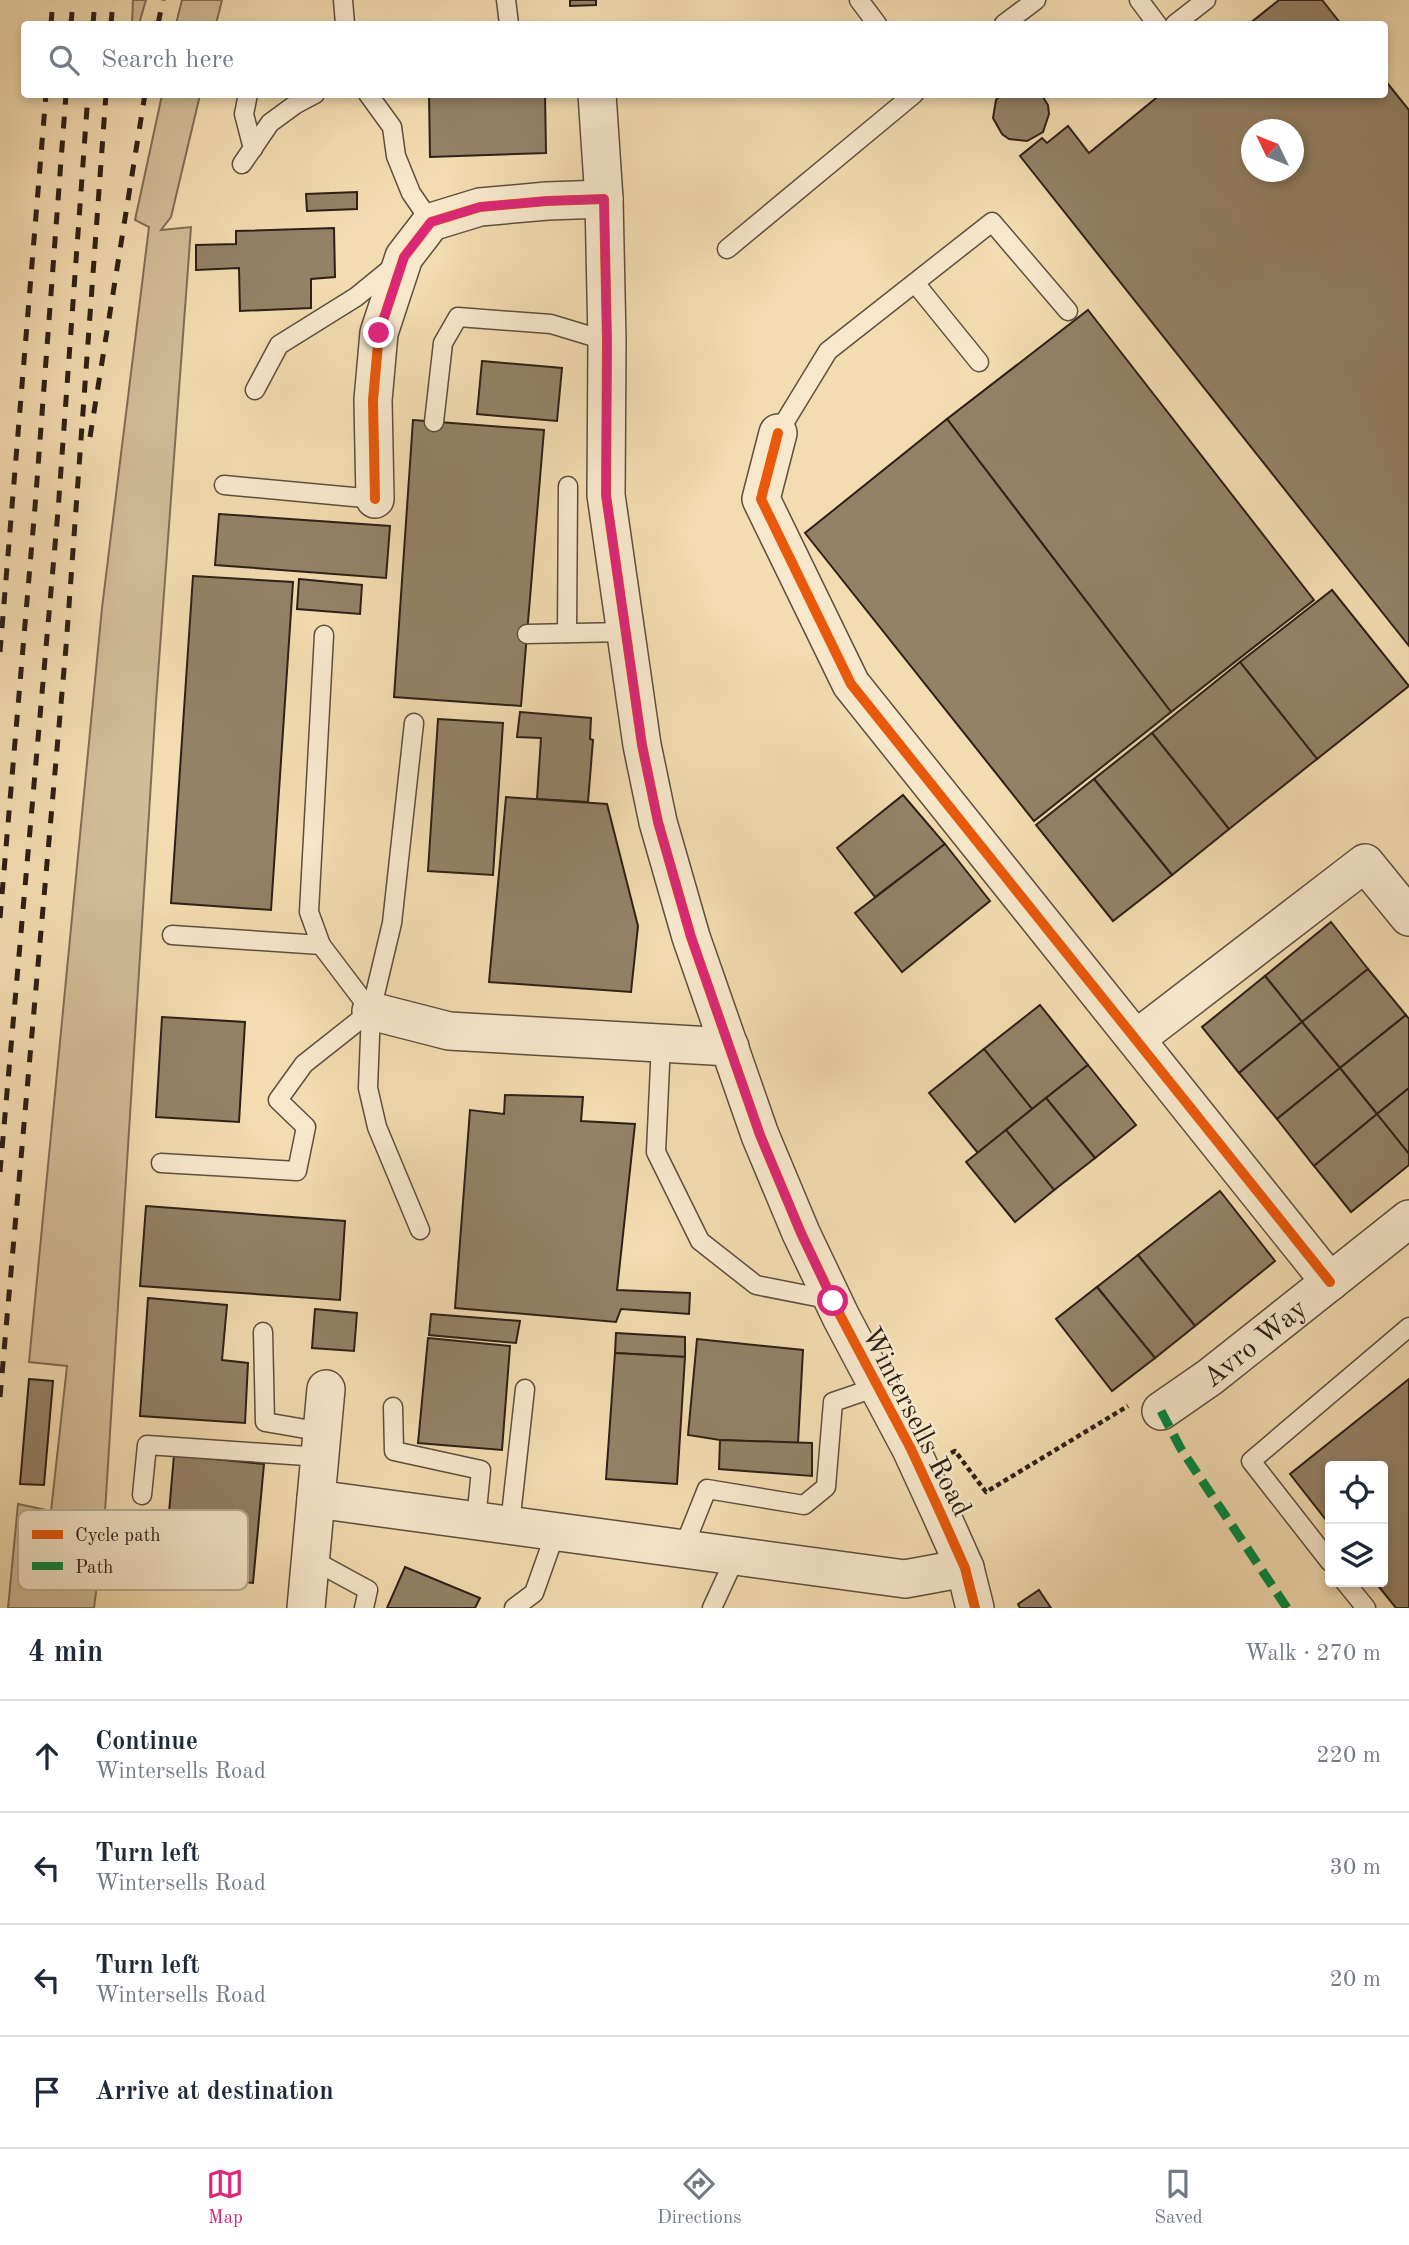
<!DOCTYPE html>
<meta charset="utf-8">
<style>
:root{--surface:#fff;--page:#f6f6f7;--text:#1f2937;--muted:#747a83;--line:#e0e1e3;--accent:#db2777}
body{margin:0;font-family:"Old Standard TT",serif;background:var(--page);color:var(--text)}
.controls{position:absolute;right:21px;bottom:21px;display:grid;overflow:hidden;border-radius:7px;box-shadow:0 4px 10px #0003}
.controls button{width:63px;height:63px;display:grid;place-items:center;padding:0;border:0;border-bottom:2px solid var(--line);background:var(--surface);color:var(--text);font:35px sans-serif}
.compass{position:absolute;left:1241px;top:119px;width:63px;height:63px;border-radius:50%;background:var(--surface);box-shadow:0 4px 10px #0003;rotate:313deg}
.stop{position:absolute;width:21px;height:21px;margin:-16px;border:5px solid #db2777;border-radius:50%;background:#fff}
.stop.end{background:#db2777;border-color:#fff;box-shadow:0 2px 7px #0008}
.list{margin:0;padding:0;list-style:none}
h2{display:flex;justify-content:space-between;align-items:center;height:91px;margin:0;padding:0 28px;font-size:30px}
h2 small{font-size:23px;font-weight:400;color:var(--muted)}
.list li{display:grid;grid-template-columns:46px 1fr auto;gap:21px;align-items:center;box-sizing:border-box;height:112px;padding:0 28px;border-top:2px solid var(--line)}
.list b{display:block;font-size:26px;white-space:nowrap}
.list p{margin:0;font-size:23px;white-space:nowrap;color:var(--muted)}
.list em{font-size:23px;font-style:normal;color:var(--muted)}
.icon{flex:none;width:38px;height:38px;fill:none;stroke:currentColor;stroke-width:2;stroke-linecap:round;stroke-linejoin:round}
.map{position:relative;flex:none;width:1409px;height:1608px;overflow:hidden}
.search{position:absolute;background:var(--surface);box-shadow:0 4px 10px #0003;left:21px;right:21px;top:21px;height:77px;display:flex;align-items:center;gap:18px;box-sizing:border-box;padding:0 24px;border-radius:7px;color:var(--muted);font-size:26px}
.sheet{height:539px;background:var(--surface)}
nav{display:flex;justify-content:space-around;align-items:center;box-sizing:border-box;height:98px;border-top:2px solid var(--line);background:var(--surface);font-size:19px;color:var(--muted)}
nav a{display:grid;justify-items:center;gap:4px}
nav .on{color:var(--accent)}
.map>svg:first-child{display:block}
.green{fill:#d1bc97;stroke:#7f6e56;stroke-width:2}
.building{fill:#948267;stroke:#2d2016;stroke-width:2;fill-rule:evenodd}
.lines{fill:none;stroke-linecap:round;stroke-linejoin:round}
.lane-casing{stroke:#5e4f3d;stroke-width:21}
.street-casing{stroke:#5e4f3d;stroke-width:40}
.path{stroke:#2d2016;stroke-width:4.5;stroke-dasharray:5 3.5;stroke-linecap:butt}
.lane{stroke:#f7e8cc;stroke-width:18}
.street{stroke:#f7e8cc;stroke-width:37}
.rail{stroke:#2d2016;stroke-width:5;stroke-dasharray:12 12;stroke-linecap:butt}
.quiet{stroke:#00873e;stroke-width:9;stroke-dasharray:18 9;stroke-linecap:butt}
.cycleway-casing{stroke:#f7e8cc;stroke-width:15}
.cycleway{stroke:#e8590c;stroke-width:10}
.route{stroke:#db2777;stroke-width:9}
.labels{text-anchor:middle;stroke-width:5;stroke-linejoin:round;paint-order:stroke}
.street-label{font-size:28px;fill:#2d2016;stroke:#f7e8cc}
.key{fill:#f7e8cc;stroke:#baac95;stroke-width:2}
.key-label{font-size:19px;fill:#2d2016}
</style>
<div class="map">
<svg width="1409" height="1608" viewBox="0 0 1409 1608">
<rect width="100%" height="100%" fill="#f3dcb1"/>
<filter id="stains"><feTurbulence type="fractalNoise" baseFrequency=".00286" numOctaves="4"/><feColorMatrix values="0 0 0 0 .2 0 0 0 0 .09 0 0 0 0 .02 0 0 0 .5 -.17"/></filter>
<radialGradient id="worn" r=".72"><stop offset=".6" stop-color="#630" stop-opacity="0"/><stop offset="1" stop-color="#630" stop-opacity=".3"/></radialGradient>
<g class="green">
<path d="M 133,0 L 146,0 L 139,24 L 132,24 Z"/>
<path d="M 182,0 L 222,0 L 216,24 L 176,24 Z"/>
<path d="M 162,95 L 200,95 L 171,217 L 161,230 L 191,227 L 156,702 L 104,1528 L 94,1608 L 8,1608 L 18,1504 L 51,1511 L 67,1366 L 29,1362 L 102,608 L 149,227 L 135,220 Z"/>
</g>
<g class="building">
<path d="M 570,0 L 596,0 L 596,5 L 570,6 Z"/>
<path d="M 1279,0 L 1322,0 L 1341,24 L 1249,24 Z"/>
<path d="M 1384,79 L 1409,110 L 1409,646 L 1020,156 L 1042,138 L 1047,143 L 1068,126 L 1089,153 L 1161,94 L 1384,94 ZM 1252,130 L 1294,130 L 1294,172 L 1252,172 Z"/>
<path d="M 429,94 L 545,94 L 546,153 L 430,157 Z"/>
<path d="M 1001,94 L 1041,94 L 1048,105 L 1049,114 L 1043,132 L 1027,141 L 1009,139 L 1002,134 L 993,118 L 996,100 Z"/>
<path d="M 357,192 L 357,209 L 307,211 L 306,194 Z"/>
<path d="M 334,228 L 335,277 L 311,279 L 311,308 L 240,311 L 239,268 L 196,270 L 196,245 L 236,244 L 236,231 Z"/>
<path d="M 1088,310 L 1314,600 L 1171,712 L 947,419 Z"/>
<path d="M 482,361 L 562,368 L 557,421 L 477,414 Z"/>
<path d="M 947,419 L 1171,712 L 1034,821 L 805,533 Z"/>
<path d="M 413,420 L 544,430 L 521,706 L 394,697 Z"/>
<path d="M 219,514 L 390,526 L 386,578 L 215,565 Z"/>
<path d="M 193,576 L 293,582 L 271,910 L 171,903 Z"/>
<path d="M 299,579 L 362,585 L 360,614 L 297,609 Z"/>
<path d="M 1332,590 L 1409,686 L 1317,759 L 1240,662 Z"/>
<path d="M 1240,662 L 1317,759 L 1229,829 L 1152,733 Z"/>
<path d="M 520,712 L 591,718 L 590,739 L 593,740 L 588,802 L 537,799 L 541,738 L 517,737 Z"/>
<path d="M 438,719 L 503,723 L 493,875 L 428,871 Z"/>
<path d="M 1152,733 L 1229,829 L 1172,875 L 1094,779 Z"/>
<path d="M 1094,779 L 1172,875 L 1113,921 L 1036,825 Z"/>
<path d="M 903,795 L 945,844 L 875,897 L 837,848 Z"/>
<path d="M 506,797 L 607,804 L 638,926 L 631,992 L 489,982 Z"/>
<path d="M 945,844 L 990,901 L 902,972 L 855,913 Z"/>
<path d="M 1331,922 L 1368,969 L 1302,1022 L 1265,976 Z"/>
<path d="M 1368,969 L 1406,1015 L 1340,1068 L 1302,1022 Z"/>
<path d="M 1265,976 L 1302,1022 L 1239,1073 L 1202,1027 Z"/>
<path d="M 1040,1005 L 1088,1065 L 1032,1109 L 984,1049 Z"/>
<path d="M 1406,1015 L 1409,1019 L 1409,1088 L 1377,1114 L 1340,1068 Z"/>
<path d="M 162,1017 L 245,1022 L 239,1122 L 156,1117 Z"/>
<path d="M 1302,1022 L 1340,1068 L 1277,1119 L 1239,1073 Z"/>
<path d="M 984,1049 L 1032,1109 L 978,1153 L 929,1093 Z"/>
<path d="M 1088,1065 L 1136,1125 L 1095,1158 L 1046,1098 Z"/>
<path d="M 1340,1068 L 1377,1114 L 1314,1166 L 1277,1119 Z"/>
<path d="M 1409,1088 L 1409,1154 L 1377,1114 Z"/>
<path d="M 505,1095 L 583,1097 L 581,1121 L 635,1124 L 617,1290 L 690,1293 L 689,1314 L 621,1309 L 616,1322 L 455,1308 L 470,1110 L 504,1114 Z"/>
<path d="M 1046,1098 L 1095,1158 L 1054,1190 L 1006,1130 Z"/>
<path d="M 1377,1114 L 1409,1154 L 1409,1165 L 1351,1212 L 1314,1166 Z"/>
<path d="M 1006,1130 L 1054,1190 L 1015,1222 L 966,1162 Z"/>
<path d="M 1220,1191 L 1275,1261 L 1195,1326 L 1138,1255 Z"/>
<path d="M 146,1206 L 345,1221 L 340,1300 L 140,1286 Z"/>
<path d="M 1138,1255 L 1195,1326 L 1155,1358 L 1097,1287 Z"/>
<path d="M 1097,1287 L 1155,1358 L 1112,1391 L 1056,1319 Z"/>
<path d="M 148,1298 L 227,1305 L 222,1360 L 248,1363 L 245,1423 L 140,1416 Z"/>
<path d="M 315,1309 L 357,1313 L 354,1351 L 312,1348 Z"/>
<path d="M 431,1314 L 520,1321 L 516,1343 L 429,1335 Z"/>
<path d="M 616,1333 L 685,1337 L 685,1357 L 615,1353 Z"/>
<path d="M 428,1338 L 510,1346 L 502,1450 L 418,1443 Z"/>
<path d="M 697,1339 L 803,1350 L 798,1443 L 720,1440 L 688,1435 Z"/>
<path d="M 615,1353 L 685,1357 L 677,1484 L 606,1479 Z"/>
<path d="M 29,1379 L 53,1381 L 44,1485 L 20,1484 Z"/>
<path d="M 1409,1379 L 1409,1608 L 1396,1608 L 1375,1582 L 1383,1582 L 1383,1466 L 1330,1466 L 1330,1525 L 1290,1474 Z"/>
<path d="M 720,1440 L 812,1443 L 812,1476 L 719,1469 Z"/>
<path d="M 174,1455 L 264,1464 L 253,1583 L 187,1577 L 177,1566 L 178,1549 L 166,1547 Z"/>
<path d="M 405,1567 L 480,1598 L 475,1608 L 387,1608 Z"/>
<path d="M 1039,1590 L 1051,1608 L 1020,1608 L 1018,1604 Z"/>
</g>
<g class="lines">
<defs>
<g id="lane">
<path d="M 343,0 L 345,24"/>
<path d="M 506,0 L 509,24"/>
<path d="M 859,0 L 877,24"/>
<path d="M 1139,0 L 1157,24"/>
<path d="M 1004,24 L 1036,0"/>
<path d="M 1175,24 L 1206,0"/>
<path d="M 248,94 L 244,114 L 253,149"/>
<path d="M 368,94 L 392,127 L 396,156 L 411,193 L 431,222"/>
<path d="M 242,164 L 270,123 L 296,104 L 315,94"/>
<path d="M 727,249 L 914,94"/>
<path d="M 915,283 L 979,362"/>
<path d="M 255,390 L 279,345 L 356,297 L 394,266"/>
<path d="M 434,422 L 443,343 L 458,317 L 551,324 L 607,341"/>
<path d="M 778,433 L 828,351 L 992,222 L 1068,311"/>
<path d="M 224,485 L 375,499"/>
<path d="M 567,633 L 568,486"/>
<path d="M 527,634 L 626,632"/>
<path d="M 324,635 L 309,912 L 321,945 L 371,1011"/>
<path d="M 414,723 L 392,923 L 371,1011 L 368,1088 L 377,1127 L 420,1230"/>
<path d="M 172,935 L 321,945"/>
<path d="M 661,1043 L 656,1152 L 700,1241 L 756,1285 L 832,1300"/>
<path d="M 161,1163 L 297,1171 L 306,1127 L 278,1100 L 304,1064 L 371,1011"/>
<path d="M 263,1332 L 265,1422 L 323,1432"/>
<path d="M 393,1407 L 394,1451 L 481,1470 L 476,1520"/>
<path d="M 142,1495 L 147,1445 L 321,1457"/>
<path d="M 510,1524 L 525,1389"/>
<path d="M 683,1549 L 707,1489 L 804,1505 L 826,1487 L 833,1402 L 877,1387"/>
<path d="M 311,1559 L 368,1590 L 364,1608"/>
<path d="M 1330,1562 L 1251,1461 L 1409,1327"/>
<path d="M 1345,1582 L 1366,1608"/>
<path d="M 514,1608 L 534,1593 L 556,1531"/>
<path d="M 712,1608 L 736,1556"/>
</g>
<g id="street">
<path d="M 597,94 L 604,199"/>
<path d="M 778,433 L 761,499 L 851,684 L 1330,1282"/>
<path d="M 375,499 L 373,400 L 379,333 L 404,257 L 431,222 L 480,207 L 547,201 L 604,199 L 607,341 L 606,495 L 642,745 L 658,822 L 691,937 L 760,1135 L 801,1233 L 841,1317 L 911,1449 L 940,1512 L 965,1568 L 975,1608"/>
<path d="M 371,1011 L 449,1031 L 730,1047"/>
<path d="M 1136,1039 L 1365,863 L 1409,917"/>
<path id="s1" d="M 1161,1411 L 1210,1377 L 1409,1219"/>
<path d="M 316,1499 L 905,1579 L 965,1568"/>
<path d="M 306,1608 L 326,1389"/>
</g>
</defs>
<use href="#lane" class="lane-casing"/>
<use href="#street" class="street-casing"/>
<path class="path" d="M 951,1453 L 955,1451 L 986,1492 L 1128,1406"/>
<use href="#lane" class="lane"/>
<use href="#street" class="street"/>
<g class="rail">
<path d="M 51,24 L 53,0"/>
<path d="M 71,24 L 73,0"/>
<path d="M 93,24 L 95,0"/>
<path d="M 111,24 L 113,0"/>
<path d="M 158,24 L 163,0"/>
<path d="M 90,437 L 145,94"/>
<path d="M 0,652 L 46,94"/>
<path d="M 0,918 L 35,507 L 66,94"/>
<path d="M 0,1172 L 58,511 L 88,94"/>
<path d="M 0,1397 L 66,647 L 106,94"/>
</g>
<path class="quiet" d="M 1161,1411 L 1181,1449 L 1287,1608"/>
<defs>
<g id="cycleway">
<path d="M 778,433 L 761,499 L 851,684 L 1330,1282"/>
<path d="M 375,499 L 373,400 L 379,333 L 404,257 L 431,222 L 480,207 L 547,201 L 604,199 L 607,341 L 606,495 L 642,745 L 658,822 L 691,937 L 760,1135 L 801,1233 L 841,1317 L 911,1449 L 940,1512 L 965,1568 L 975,1608"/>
</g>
</defs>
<use href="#cycleway" class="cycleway-casing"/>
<use href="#cycleway" class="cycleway"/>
</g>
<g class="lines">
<path class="route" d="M 379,333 L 404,257 L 431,222 L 480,207 L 547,201 L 604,199 L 607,341 L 606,495 L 642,745 L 658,822 L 691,937 L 760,1135 L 801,1233 L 833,1301"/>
</g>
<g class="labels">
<g class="street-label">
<text dy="10" stroke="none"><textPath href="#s1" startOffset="116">Avro Way</textPath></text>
<text transform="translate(918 1421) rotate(63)" y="10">Wintersells Road</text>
</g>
</g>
<rect x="18" y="1510" width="230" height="80" rx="10" class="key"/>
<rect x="32" y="1530" width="31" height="9" fill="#e8590c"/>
<rect x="32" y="1562" width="31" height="8" fill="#00873e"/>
<g class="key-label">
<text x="75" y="1541">Cycle path</text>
<text x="75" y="1573">Path</text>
</g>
<rect width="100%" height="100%" filter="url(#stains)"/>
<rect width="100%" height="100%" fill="url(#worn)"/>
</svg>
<div class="controls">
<button><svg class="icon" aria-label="locate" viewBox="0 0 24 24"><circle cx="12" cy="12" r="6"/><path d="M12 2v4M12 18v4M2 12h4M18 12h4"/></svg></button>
<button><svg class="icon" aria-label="layers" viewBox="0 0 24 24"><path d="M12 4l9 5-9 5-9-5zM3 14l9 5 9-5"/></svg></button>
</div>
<svg class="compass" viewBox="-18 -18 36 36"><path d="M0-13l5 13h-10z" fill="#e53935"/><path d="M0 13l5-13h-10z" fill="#747a83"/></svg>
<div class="stop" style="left:833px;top:1301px"></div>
<div class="stop end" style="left:379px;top:333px"></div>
<div class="search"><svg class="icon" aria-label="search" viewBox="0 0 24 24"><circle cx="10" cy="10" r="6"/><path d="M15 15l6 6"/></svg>Search here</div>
</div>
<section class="sheet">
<h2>4 min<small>Walk · 270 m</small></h2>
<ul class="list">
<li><svg class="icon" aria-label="ahead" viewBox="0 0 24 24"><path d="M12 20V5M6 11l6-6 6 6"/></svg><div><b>Continue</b><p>Wintersells Road</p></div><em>220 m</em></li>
<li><svg class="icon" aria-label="left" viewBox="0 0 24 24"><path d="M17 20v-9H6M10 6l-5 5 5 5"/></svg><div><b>Turn left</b><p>Wintersells Road</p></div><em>30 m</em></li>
<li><svg class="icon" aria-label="left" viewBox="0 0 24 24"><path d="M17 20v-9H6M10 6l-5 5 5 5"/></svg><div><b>Turn left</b><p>Wintersells Road</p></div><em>20 m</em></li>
<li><svg class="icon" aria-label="arrive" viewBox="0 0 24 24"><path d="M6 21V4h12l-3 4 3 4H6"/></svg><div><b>Arrive at destination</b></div></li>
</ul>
</section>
<nav>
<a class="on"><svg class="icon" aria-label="map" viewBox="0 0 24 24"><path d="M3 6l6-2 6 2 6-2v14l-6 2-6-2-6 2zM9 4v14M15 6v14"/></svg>Map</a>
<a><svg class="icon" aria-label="directions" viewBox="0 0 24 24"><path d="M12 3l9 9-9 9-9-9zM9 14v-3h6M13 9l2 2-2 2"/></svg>Directions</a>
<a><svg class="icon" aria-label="saved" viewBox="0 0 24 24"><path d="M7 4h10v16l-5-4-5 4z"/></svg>Saved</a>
</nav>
